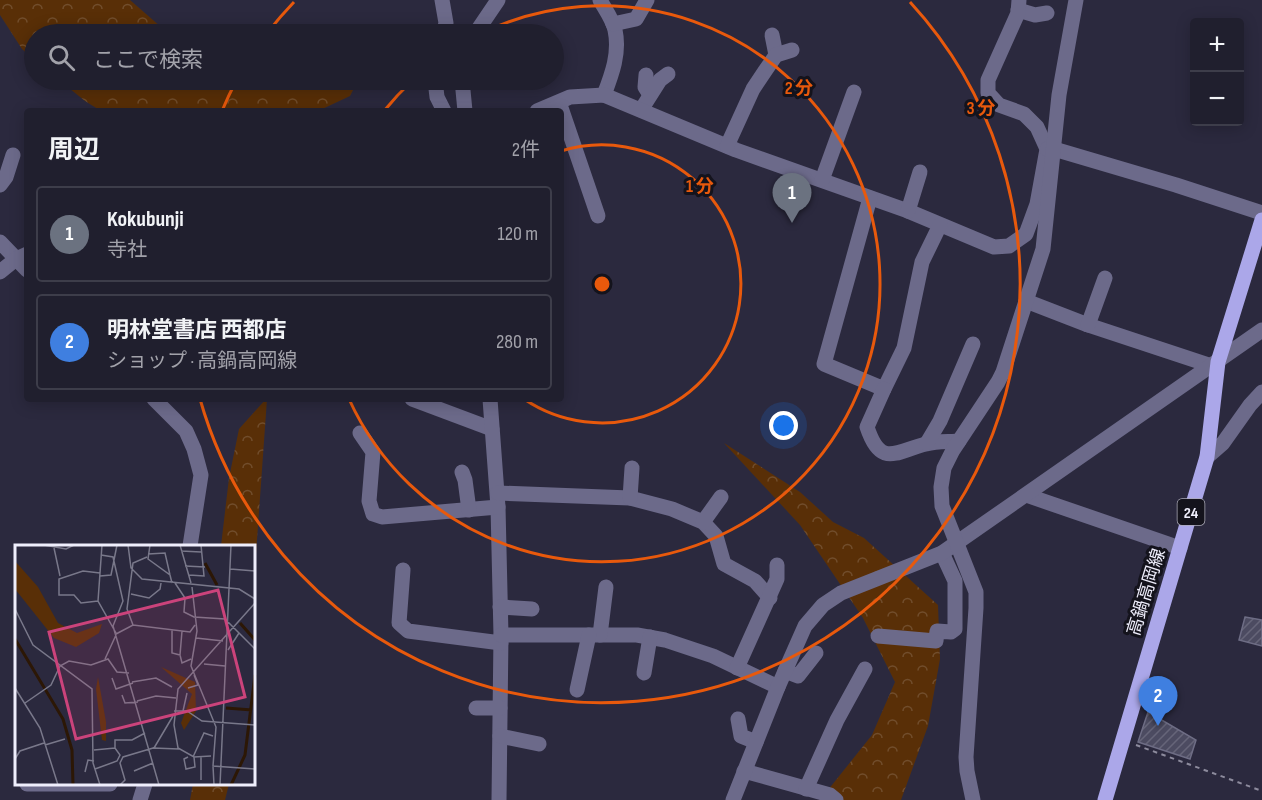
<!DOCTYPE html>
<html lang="ja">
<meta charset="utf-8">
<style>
:root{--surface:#201f2e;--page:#2d2c3a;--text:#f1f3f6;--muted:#a2a2aa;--line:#3d3d4a;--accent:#2563eb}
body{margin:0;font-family:"Sofia Sans Condensed","Noto Sans JP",sans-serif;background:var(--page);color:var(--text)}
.controls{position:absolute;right:18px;top:18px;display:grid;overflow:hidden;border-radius:6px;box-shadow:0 3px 15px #0003}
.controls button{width:54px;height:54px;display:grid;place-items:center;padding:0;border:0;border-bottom:2px solid var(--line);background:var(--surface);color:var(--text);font:30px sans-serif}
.you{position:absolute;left:784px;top:426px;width:21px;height:21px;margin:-15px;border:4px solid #fff;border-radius:50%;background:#1a73e8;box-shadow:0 0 0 9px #1a73e833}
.badge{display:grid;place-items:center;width:39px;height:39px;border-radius:50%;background:var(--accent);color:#fff;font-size:20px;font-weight:700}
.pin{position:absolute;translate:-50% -50px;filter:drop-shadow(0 2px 3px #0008)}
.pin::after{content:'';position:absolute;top:32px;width:21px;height:18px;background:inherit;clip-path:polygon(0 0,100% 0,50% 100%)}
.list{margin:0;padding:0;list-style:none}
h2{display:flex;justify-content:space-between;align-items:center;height:78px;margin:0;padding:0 24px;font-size:26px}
h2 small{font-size:20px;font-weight:400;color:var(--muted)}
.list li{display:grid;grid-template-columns:39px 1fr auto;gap:18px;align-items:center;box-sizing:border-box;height:96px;margin:0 12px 12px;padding:0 12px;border:2px solid var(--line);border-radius:6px}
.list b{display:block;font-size:22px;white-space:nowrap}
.list p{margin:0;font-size:20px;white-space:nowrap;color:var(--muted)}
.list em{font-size:20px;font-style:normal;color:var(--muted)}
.icon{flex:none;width:33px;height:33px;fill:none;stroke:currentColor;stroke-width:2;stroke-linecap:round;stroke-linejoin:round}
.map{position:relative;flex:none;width:1262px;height:800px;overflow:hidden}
.search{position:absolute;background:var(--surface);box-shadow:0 3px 15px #0003;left:24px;top:24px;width:540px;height:66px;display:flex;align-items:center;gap:15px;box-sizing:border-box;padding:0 21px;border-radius:33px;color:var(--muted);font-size:22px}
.panel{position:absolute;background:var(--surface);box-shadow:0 3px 15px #0003;left:24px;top:108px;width:540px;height:294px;border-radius:6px}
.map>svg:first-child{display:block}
.forest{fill:url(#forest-crowns)}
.building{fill:url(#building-hatch);stroke:#6e6d85;stroke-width:1.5}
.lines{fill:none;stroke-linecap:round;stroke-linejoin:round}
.path{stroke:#8d8b9d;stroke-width:2;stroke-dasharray:4.5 4.5;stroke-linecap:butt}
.minor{stroke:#6c6a8a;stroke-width:15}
.major{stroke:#aba7e9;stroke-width:15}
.ring{fill:none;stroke:#e8590c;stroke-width:3}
.labels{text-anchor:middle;stroke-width:6;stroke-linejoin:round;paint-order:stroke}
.shield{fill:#14131c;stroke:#adacb9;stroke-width:1.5}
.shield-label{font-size:16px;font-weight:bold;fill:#efeefc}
.street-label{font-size:18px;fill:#efeefc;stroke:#14131c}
.inset-river{fill:none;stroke:#2c1705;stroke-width:3}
.inset-road{fill:none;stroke:#79788a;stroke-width:1.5}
.view{fill:#cb437b;fill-opacity:0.15;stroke:#cb437b;stroke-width:3}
.inset-edge{fill:none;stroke:#efeefc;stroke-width:3}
.centre{fill:#e8590c;stroke:#14131c;stroke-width:3}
.ring-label{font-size:18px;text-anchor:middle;font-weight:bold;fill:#e8590c;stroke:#14131c;stroke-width:6;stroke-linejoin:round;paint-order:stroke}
</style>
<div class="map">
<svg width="1262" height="800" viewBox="0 0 1262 800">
<defs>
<pattern id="forest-crowns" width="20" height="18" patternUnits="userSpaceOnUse" patternTransform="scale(1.5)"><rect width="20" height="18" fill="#592f07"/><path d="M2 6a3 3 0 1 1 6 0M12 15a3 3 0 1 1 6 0" fill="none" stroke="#714d2c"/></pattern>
<pattern id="building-hatch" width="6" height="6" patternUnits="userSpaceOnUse" patternTransform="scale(1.5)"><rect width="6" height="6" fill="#4c4b61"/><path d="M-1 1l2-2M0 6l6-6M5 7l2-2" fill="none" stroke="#666579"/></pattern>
</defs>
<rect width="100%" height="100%" fill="#2b293e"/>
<g class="forest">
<path d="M 0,0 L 130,0 L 169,34 L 34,34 L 34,60 L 22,49 L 0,15 Z"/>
<path d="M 59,80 L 358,80 L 350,96 L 318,111 L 101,111 L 85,101 Z"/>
<path d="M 266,399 L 267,399 L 254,582 L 254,546 L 221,546 L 229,478 L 239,429 Z"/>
<path d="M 724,443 L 800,492 L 833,522 L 864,538 L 938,605 L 940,659 L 928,726 L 901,800 L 820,800 L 872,735 L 895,682 L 863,618 L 800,525 Z"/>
<path d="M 193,784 L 229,784 L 225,800 L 190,800 Z"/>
</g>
<g class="building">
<path d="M 1245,617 L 1262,620 L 1262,646 L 1239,640 Z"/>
<path d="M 1148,712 L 1196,740 L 1190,759 L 1138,742 Z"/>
</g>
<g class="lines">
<path class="path" d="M 1136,745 L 1262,791"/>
<g class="minor">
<path d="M 442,0 L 446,23 L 443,34"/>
<path d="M 600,0 C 605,9 613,20 615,30 C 620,53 612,74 604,95"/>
<path d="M 1018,10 L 1035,15 L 1047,13"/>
<path d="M 613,24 L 636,19 L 647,0"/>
<path d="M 475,34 L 498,0"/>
<path d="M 772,35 L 776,55"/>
<path d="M 646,75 L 645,87 L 650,95"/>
<path d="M 435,80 L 437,97 L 444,111"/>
<path d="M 462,80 L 465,111"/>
<path d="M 559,102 L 598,216"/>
<path d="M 641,110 L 660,80 L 668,74"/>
<path d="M 537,111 L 570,97 L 604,95 L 736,150 L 908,211 L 994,247 L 1009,246 L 1026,234 L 1037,204 L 1047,149 L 1037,127 L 1024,114 L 999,105 L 988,93 L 988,80 L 1018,13 L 1019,0"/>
<path d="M 727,146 L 753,89 L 765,71 L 776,55 L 792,50"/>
<path d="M 1047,149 L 1054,149 L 1176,185 L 1262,213"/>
<path d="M 822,180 L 854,92"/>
<path d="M 0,185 L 6,177 L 13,155"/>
<path d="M 870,198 L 824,364 L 884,389 L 904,348 L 922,262 L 940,225"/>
<path d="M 908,211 L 920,172"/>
<path d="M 0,242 L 27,270"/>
<path d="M 0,272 L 16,259 L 27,254"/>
<path d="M 1026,301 L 1088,325 L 1212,366"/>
<path d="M 1088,325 L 1105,278"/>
<path d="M 884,389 L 867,427 C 881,469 896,451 926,444 C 937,441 949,442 959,441"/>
<path d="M 154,399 L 186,431 L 194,449 L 201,475 L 190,546"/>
<path d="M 412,399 L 492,429"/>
<path d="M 490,399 L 498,507 L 501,635 L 499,800"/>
<path d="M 360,433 L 373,452 L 369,501 L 373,514 L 382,517 L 498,507"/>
<path d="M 927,443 L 940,421 L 973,344"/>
<path d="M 1207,457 L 1223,443 L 1250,405 L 1262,392"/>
<path d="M 462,472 L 465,480 L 469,510"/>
<path d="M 498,493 L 630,498 L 672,509 L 703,522 L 716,536 L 724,564 L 755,581 L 770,598"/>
<path d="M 1026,495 L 1180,548"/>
<path d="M 630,498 L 632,468"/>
<path d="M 703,522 L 721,497"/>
<path d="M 403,570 L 399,623 L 408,631 L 501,643"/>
<path d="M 500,607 L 532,609"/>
<path d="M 501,635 L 637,635 L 665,640 L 713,656 L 778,687"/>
<path d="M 600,635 L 606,587"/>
<path d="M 878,636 L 936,641 L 937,631 L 951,632 L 955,629 L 955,581 L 942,553"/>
<path d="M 737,668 L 777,579 L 777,565"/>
<path d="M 785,671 L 798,676 L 816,653"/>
<path d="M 644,673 L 650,637"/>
<path d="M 577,690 L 589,635"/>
<path d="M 476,708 L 500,708"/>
<path d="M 738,719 L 741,736 L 756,742"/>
<path d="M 500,736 L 539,744"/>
<path d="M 744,771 L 830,795 L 836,800"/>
<path d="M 27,784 L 110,784"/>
<path d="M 806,789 L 837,720 L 865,669"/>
<path d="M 140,800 L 145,784"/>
<path d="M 733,800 L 778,687 L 805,626 L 823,605 L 841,593 L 942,553 L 1262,330"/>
<path d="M 973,800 L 967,771 L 966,757 L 976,608 L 976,592 L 942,506 L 941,487 L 944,468 L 953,450 L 998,382 L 1003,372 L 1043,249 L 1059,95 L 1076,0"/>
</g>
<path class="major" d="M 1105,800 L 1207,457 L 1218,362 L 1262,220"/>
</g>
<g class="ring">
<path d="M561 151A139 139 0 1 1 524 399"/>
<path d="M384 111A278 278 0 0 1 412 81M480 34A278 278 0 1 1 349 399"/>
<path d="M222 111A418 418 0 0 1 236 81M268 32A418 418 0 0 1 294 2M910 2A418 418 0 1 1 200 399"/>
</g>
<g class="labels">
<rect class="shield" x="1177.5" y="499" width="27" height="26" rx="4.5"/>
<g class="shield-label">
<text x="1191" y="518">24</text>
</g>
<g class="street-label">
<text transform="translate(1146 592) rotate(-73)" y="6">高鍋高岡線</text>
</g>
</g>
<g transform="translate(15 545)">
<rect width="240" height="240" fill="#2b293e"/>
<path d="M 0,16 L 23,42 L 43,78 L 62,88 L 87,79 L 84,88 L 61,102 L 39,93 L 0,44 ZM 146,122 L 180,137 L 181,166 L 169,185 L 166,178 L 177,149 ZM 83,132 L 91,177 L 91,196 L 87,195 L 81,144 Z" fill="#592f07"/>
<path class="inset-river" d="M 190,18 L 202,40M 225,78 L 240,95M 0,94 L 48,174 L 57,205 L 58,240M 211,163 L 237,165M 216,240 L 230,210 L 240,130"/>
<path class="inset-road" d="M 29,0 L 51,4 L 59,0M 87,0 L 83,56 L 101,88M 113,0 L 116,23 L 127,34 L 224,44 L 240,54M 135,0 L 133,14 L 155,30 L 157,38M 165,0 L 176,38M 39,3 L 45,31M 166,6 L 186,7M 133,9 L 150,8 L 155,30M 86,10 L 98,12 L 108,56 L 98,81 L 144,240M 170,21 L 190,22M 215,24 L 240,26M 174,30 L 189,31 L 186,0M 85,31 L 96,30 L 102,0M 160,38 L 170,53 L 169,67 L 179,72 L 210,74 L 240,104M 177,42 L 182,86 L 176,121 L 201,182 L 198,221 L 240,224M 116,49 L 134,53 L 145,44 L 146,38M 83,56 L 66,58 L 59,50 L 44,50 L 44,34 L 68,26 L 85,28M 0,64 L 18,100 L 77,144 L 78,218 L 85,240M 118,80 L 112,64 L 118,18 L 132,12M 157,85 L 157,108 L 165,110 L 167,86M 101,89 L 118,80 L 175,87 L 180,80M 181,93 L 208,96M 213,105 L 224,88M 165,110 L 167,118 L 176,114M 90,114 L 101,90M 189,119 L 210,121M 97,133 L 101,144 L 118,138M 117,137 L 141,133 L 157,142M 0,143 L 25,183 L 43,240M 173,143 L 183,140 L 179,130M 107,150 L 110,158 L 123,157M 122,156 L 141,151 L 161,153M 10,158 L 36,140 L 45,121 L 54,116 L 76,120 L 93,114 L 102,127 L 114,128M 159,166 L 172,166 L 187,176 L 240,180M 168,166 L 172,148M 30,200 L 50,194M 100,203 L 100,195 L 117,195 L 130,188M 139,203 L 158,171M 79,205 L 100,203 L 105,210 L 102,216 L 80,224M 196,211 L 179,212 L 163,203 L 159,180 L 163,144 L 240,58M 173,212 L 169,214 L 171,224 L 180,222 L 179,212M 178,212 L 189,188 L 198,191M 0,214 L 5,206 L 29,198M 198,221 L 199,240M 119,226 L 138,218M 70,227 L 73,215 L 79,216M 186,235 L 186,212M 105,240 L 110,235 L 105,218 L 108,212 L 138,203 L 164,204M 205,240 L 216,0"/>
<path class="view" d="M 203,45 L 230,152 L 61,194 L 34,87 Z"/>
<rect width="240" height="240" class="inset-edge"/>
</g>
<circle cx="602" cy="284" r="9" class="centre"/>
<g class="ring-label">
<text x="799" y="94">2 分</text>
<text x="981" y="114">3 分</text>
<text x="700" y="192">1 分</text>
</g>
</svg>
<div class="controls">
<button>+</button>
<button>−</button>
</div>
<div class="you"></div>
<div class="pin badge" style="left:792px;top:223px;background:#6b7280">1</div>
<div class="pin badge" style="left:1158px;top:726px;background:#3f7fe0">2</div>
<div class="search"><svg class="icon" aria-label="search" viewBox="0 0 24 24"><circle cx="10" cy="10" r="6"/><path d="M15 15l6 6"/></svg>ここで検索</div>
<section class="panel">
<h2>周辺<small>2件</small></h2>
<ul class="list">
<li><span class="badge" style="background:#6b7280">1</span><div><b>Kokubunji</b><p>寺社</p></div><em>120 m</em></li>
<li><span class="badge" style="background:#3f7fe0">2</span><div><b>明林堂書店 西都店</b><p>ショップ · 高鍋高岡線</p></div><em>280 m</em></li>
</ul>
</section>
</div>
